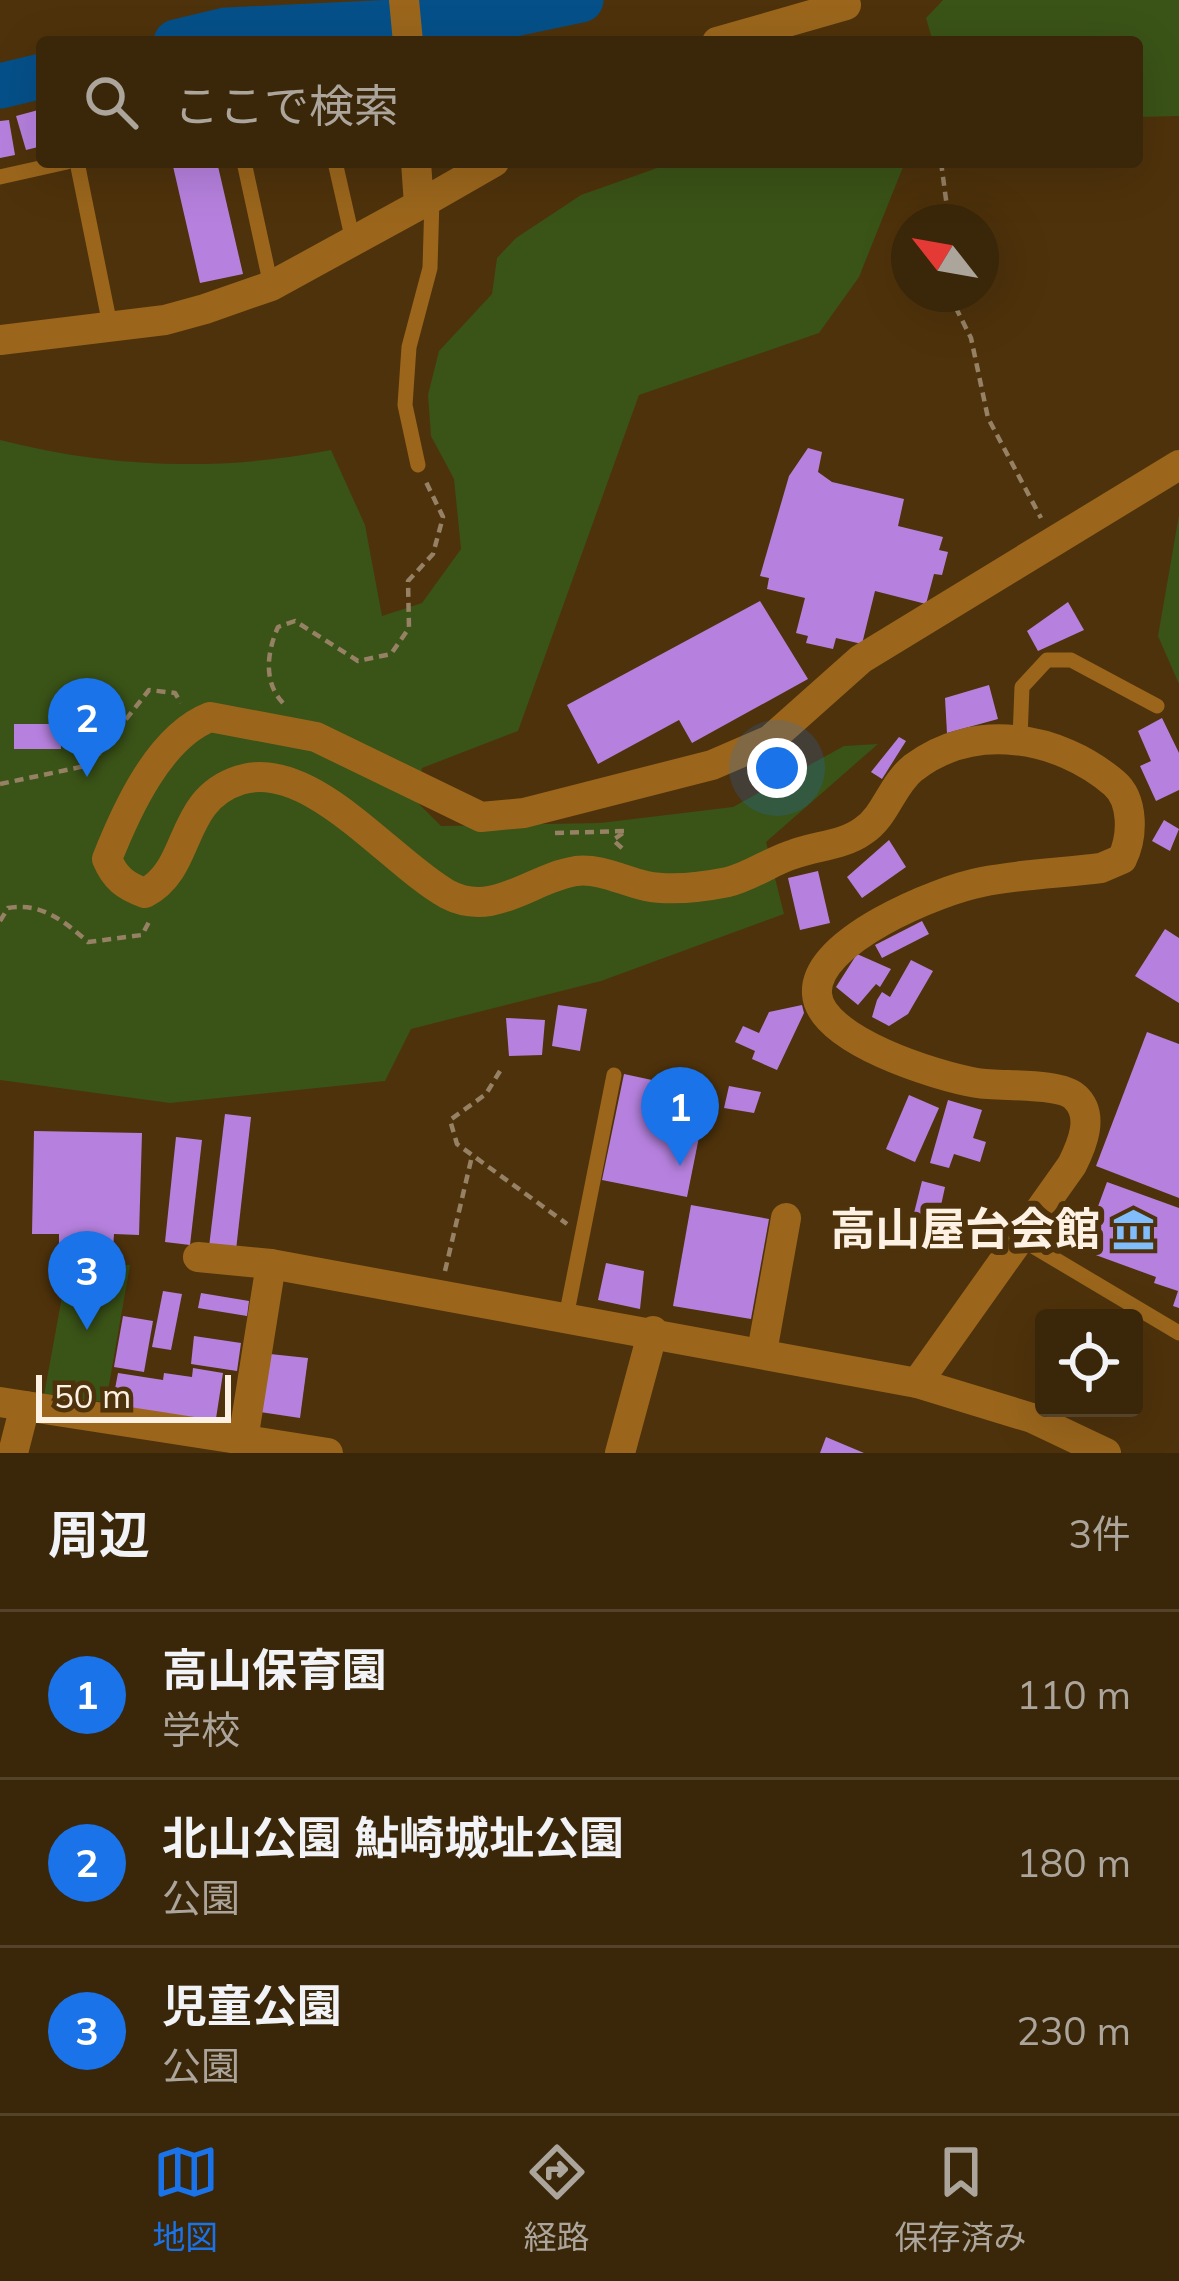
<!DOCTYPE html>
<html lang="ja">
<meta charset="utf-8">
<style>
:root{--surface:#3a2608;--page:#412e12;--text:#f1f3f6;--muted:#aba59c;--line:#544329;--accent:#1a73e8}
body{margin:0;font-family:Mulish,"Noto Sans JP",sans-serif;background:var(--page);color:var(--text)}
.controls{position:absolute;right:36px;bottom:36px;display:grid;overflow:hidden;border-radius:12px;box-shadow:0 12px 48px #0002}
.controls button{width:108px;height:108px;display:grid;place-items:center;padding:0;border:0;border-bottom:3px solid var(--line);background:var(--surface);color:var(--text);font:60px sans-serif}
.compass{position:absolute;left:891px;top:204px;width:108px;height:108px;border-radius:50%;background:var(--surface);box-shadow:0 12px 48px #0002;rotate:301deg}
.scale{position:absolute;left:36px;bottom:30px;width:195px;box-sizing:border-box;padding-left:12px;border:6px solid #fdf1e4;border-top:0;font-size:33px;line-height:42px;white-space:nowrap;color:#fdf1e4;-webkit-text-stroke:9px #4e320b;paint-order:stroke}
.you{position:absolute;left:777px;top:768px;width:42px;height:42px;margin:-30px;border:9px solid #fff;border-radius:50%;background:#1a73e8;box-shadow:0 0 0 18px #1a73e833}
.badge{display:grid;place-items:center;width:78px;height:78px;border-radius:50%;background:var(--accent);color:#fff;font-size:39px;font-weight:700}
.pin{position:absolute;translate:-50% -99px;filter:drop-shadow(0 3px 6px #0008)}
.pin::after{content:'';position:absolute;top:63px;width:42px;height:36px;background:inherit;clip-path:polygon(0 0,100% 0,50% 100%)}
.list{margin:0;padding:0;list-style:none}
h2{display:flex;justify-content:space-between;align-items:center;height:156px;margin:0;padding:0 48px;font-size:51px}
h2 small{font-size:39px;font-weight:400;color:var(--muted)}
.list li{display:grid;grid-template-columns:78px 1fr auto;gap:36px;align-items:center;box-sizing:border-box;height:168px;padding:0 48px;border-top:3px solid var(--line)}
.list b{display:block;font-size:45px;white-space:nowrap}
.list p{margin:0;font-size:39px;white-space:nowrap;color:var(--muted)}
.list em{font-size:39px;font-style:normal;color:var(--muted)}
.icon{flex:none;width:66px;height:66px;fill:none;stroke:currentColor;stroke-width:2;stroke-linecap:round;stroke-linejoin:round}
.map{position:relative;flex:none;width:1179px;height:1453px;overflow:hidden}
.search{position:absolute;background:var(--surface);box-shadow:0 12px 48px #0002;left:36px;right:36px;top:36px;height:132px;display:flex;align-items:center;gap:30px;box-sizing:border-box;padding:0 42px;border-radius:12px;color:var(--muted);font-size:45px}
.sheet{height:660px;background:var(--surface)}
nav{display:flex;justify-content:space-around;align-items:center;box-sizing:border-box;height:168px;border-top:3px solid var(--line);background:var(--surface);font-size:33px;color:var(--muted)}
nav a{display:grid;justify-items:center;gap:6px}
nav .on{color:var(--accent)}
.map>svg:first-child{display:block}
.green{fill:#3a5317}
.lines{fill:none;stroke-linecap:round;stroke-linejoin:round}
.river{stroke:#055089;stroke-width:45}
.building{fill:#b681de}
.path{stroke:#968164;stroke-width:4.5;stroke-dasharray:9 6;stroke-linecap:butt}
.service{stroke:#9b661c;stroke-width:15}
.minor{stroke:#9b661c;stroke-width:30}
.labels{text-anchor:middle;stroke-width:12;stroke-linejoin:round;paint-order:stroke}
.poi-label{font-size:45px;font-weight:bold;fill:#fdf1e4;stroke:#4e320b;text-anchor:end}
</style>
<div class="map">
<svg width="1179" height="1453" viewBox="0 0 1179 1453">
<rect width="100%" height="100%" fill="#4e320b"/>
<g class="green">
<path d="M 943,0 L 1179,0 L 1179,116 L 1137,117 L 1137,42 L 933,42 L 926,18 Z"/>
<path d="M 674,162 L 905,162 L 859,277 L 819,333 L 639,395 L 518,731 L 422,768 L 416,801 L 441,826 L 600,823 L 733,807 L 844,746 L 878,744 L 766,842 L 784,914 L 601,981 L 411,1029 L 385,1081 L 170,1103 L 0,1080 L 0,440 C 110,468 219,472 331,450 L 365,525 L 382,616 L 422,603 L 461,549 L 454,479 L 431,436 L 428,395 L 439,351 L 492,294 L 497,258 L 516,238 L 581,195 Z"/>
<path d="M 1179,515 L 1179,684 L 1158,636 Z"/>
<path d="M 68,1264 L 130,1265 L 106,1402 L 44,1395 Z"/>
</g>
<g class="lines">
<g class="river">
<path d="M 176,42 L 226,30 L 500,17 L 581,0"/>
<path d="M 0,86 L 42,76"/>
</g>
</g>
<g class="building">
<path d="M 42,109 L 42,146 L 26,150 L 16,116 Z"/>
<path d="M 9,120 L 15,155 L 0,158 L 0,121 Z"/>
<path d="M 172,162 L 217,162 L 243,274 L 200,283 Z"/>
<path d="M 808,448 L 822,452 L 818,472 L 832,482 L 904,499 L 898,526 L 943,537 L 939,550 L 948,552 L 942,575 L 934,574 L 926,604 L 875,591 L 862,644 L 836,638 L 833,649 L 806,643 L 808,636 L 796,633 L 805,598 L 767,589 L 769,578 L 760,576 L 789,476 Z"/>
<path d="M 760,601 L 808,679 L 692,743 L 679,720 L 598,764 L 567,705 Z"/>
<path d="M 1068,602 L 1084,630 L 1038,651 L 1027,631 Z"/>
<path d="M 989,685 L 998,719 L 947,733 L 945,698 Z"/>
<path d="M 1162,718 L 1179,753 L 1179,790 L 1156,801 L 1140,766 L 1151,761 L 1138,731 Z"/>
<path d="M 14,724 L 60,724 L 61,749 L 14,749 Z"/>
<path d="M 899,737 L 906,741 L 882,779 L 871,772 Z"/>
<path d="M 1164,820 L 1179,829 L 1170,851 L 1152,841 Z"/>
<path d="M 889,840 L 906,867 L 862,898 L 847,877 Z"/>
<path d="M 818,871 L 830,923 L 800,930 L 788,878 Z"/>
<path d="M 922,921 L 929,934 L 882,958 L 875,945 Z"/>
<path d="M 1165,929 L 1179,938 L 1179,1003 L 1135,976 Z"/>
<path d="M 857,954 L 891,969 L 880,987 L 876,984 L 858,1005 L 836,987 Z"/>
<path d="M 911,960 L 933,971 L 908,1014 L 889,1026 L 872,1017 L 877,1000 L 882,992 L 890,997 Z"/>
<path d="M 558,1005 L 587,1009 L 580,1051 L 552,1046 Z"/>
<path d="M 802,1005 L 804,1013 L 777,1070 L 752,1059 L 755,1051 L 735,1042 L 743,1026 L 759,1033 L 769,1012 Z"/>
<path d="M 506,1018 L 545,1020 L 542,1055 L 509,1056 Z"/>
<path d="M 1147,1032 L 1179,1044 L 1179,1198 L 1096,1166 Z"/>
<path d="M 624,1074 L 708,1092 L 687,1197 L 602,1180 Z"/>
<path d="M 729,1086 L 761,1092 L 754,1113 L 724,1108 Z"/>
<path d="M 909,1095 L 939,1108 L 915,1162 L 886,1149 Z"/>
<path d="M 948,1100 L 982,1110 L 973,1138 L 986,1142 L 980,1162 L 954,1154 L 949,1168 L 930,1163 Z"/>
<path d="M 225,1114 L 251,1117 L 236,1250 L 209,1247 Z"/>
<path d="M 34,1131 L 142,1133 L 139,1235 L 114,1234 L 113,1249 L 59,1247 L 59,1234 L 32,1234 Z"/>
<path d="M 176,1137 L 202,1140 L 190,1245 L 165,1242 Z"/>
<path d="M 922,1181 L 945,1187 L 938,1219 L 914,1213 Z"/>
<path d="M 1107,1182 L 1179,1208 L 1179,1308 L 1173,1306 L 1178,1291 L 1154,1283 L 1156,1277 L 1082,1250 Z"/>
<path d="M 691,1205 L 769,1219 L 751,1319 L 673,1306 Z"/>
<path d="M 606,1263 L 644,1271 L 640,1309 L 598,1300 Z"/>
<path d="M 163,1291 L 182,1294 L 171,1350 L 152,1347 Z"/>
<path d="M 201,1293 L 249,1301 L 247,1316 L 198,1308 Z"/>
<path d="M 123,1316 L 153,1321 L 144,1372 L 114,1367 Z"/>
<path d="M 194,1336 L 241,1343 L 237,1371 L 191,1364 Z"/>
<path d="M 270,1354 L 308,1358 L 300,1418 L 260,1412 Z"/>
<path d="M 193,1368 L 223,1373 L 215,1425 L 111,1410 L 118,1373 L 163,1380 L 164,1373 L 192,1377 Z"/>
<path d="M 826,1437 L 864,1453 L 820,1453 Z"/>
</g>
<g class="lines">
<g class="path">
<path d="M 941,162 L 949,222"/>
<path d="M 949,294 L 971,338 L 988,418 L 1041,518"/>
<path d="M 283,703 C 263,682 267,652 278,627 L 295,621 L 358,661 L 391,654 L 409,628 L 408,581 L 433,554 L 443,517 L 426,482"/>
<path d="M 0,784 L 90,765 L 149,690 L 175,693 L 181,703"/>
<path d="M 555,833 L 626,831 L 613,840 L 624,850"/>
<path d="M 0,921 L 8,908 C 41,902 64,921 88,942 L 142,935 L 151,918"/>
<path d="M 500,1071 L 486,1094 L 450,1120 L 457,1144 L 567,1224"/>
<path d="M 445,1271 L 472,1156"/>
</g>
<g class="service">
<path d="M 77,162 L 110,325"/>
<path d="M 244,162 L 271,286"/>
<path d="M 335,162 L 353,241"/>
<path d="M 0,177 L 67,162"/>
<path d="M 418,465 L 405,405 L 409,347 L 430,268 L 432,199"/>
<path d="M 1020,738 L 1022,687 L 1047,660 L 1071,660 L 1157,706"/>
<path d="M 1021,1239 L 1179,1333"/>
<path d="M 566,1317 L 614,1075"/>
</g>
<g class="minor">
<path d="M 404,0 L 408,42"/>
<path d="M 717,42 L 846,5"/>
<path d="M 419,205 L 494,162"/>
<path d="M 0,340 L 165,320 L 205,309 L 271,286 L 419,205 L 416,162"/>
<path d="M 198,1257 L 271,1264 L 917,1383 L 1032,1418 L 1106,1453"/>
<path d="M 762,1352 L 786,1218"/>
<path d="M 917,1383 L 1072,1165 C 1082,1145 1095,1115 1075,1097 C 1060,1082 1001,1087 977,1083 C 936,1076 820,1040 817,994 C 813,941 939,890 982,882 C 1021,874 1062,873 1101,868 L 1122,859 C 1133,837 1134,800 1114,783 C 1059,736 974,721 913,768 C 891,786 886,816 863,831 C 844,845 816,846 794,854 C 771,861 752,876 728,882 C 703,887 671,891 646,886 C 623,881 600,868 576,871 C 531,878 494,919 447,894 C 390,862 310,758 240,780 C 177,800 193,868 145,893 C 125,886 115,878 107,859 C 126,811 159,737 210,717 L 316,737 L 481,817 L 524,813 L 712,765 L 770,740 L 861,659 L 1179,465"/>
<path d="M 0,1402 L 328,1453"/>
<path d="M 243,1440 L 271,1264"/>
<path d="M 13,1453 L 25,1406"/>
<path d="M 620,1453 L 653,1331"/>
</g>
</g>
<defs>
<symbol id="museum-bare" viewBox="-9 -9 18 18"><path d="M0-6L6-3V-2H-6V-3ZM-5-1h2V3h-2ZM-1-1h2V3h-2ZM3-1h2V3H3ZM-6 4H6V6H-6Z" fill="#80bdfa" stroke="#4e320b" stroke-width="2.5" paint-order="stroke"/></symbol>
</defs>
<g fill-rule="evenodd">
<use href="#museum-bare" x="1104" y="1200" width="59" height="59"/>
</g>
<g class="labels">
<g class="poi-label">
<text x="1100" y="1245">高山屋台会館</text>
</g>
</g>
</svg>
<div class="controls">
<button><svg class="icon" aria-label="locate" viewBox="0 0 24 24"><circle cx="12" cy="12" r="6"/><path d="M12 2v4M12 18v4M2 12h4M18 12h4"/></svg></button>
</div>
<svg class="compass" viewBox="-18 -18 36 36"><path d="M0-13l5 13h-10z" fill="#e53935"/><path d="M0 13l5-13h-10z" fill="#aba59c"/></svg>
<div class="scale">50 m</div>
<div class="you"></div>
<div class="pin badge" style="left:680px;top:1166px">1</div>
<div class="pin badge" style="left:87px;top:777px">2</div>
<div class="pin badge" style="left:87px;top:1330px">3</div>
<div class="search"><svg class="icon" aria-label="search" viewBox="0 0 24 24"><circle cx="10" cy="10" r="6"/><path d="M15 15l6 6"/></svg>ここで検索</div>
</div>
<section class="sheet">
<h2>周辺<small>3件</small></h2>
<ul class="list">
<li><span class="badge">1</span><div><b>高山保育園</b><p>学校</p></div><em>110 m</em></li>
<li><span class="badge">2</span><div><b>北山公園 鮎崎城址公園</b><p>公園</p></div><em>180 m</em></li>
<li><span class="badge">3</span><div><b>児童公園</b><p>公園</p></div><em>230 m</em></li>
</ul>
</section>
<nav>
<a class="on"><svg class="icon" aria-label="map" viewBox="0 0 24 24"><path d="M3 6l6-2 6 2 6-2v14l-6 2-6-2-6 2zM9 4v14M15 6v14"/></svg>地図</a>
<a><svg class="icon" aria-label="directions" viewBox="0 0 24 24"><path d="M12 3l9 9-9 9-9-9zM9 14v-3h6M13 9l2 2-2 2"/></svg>経路</a>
<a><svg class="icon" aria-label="saved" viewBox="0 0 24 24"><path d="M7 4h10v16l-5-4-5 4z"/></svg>保存済み</a>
</nav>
